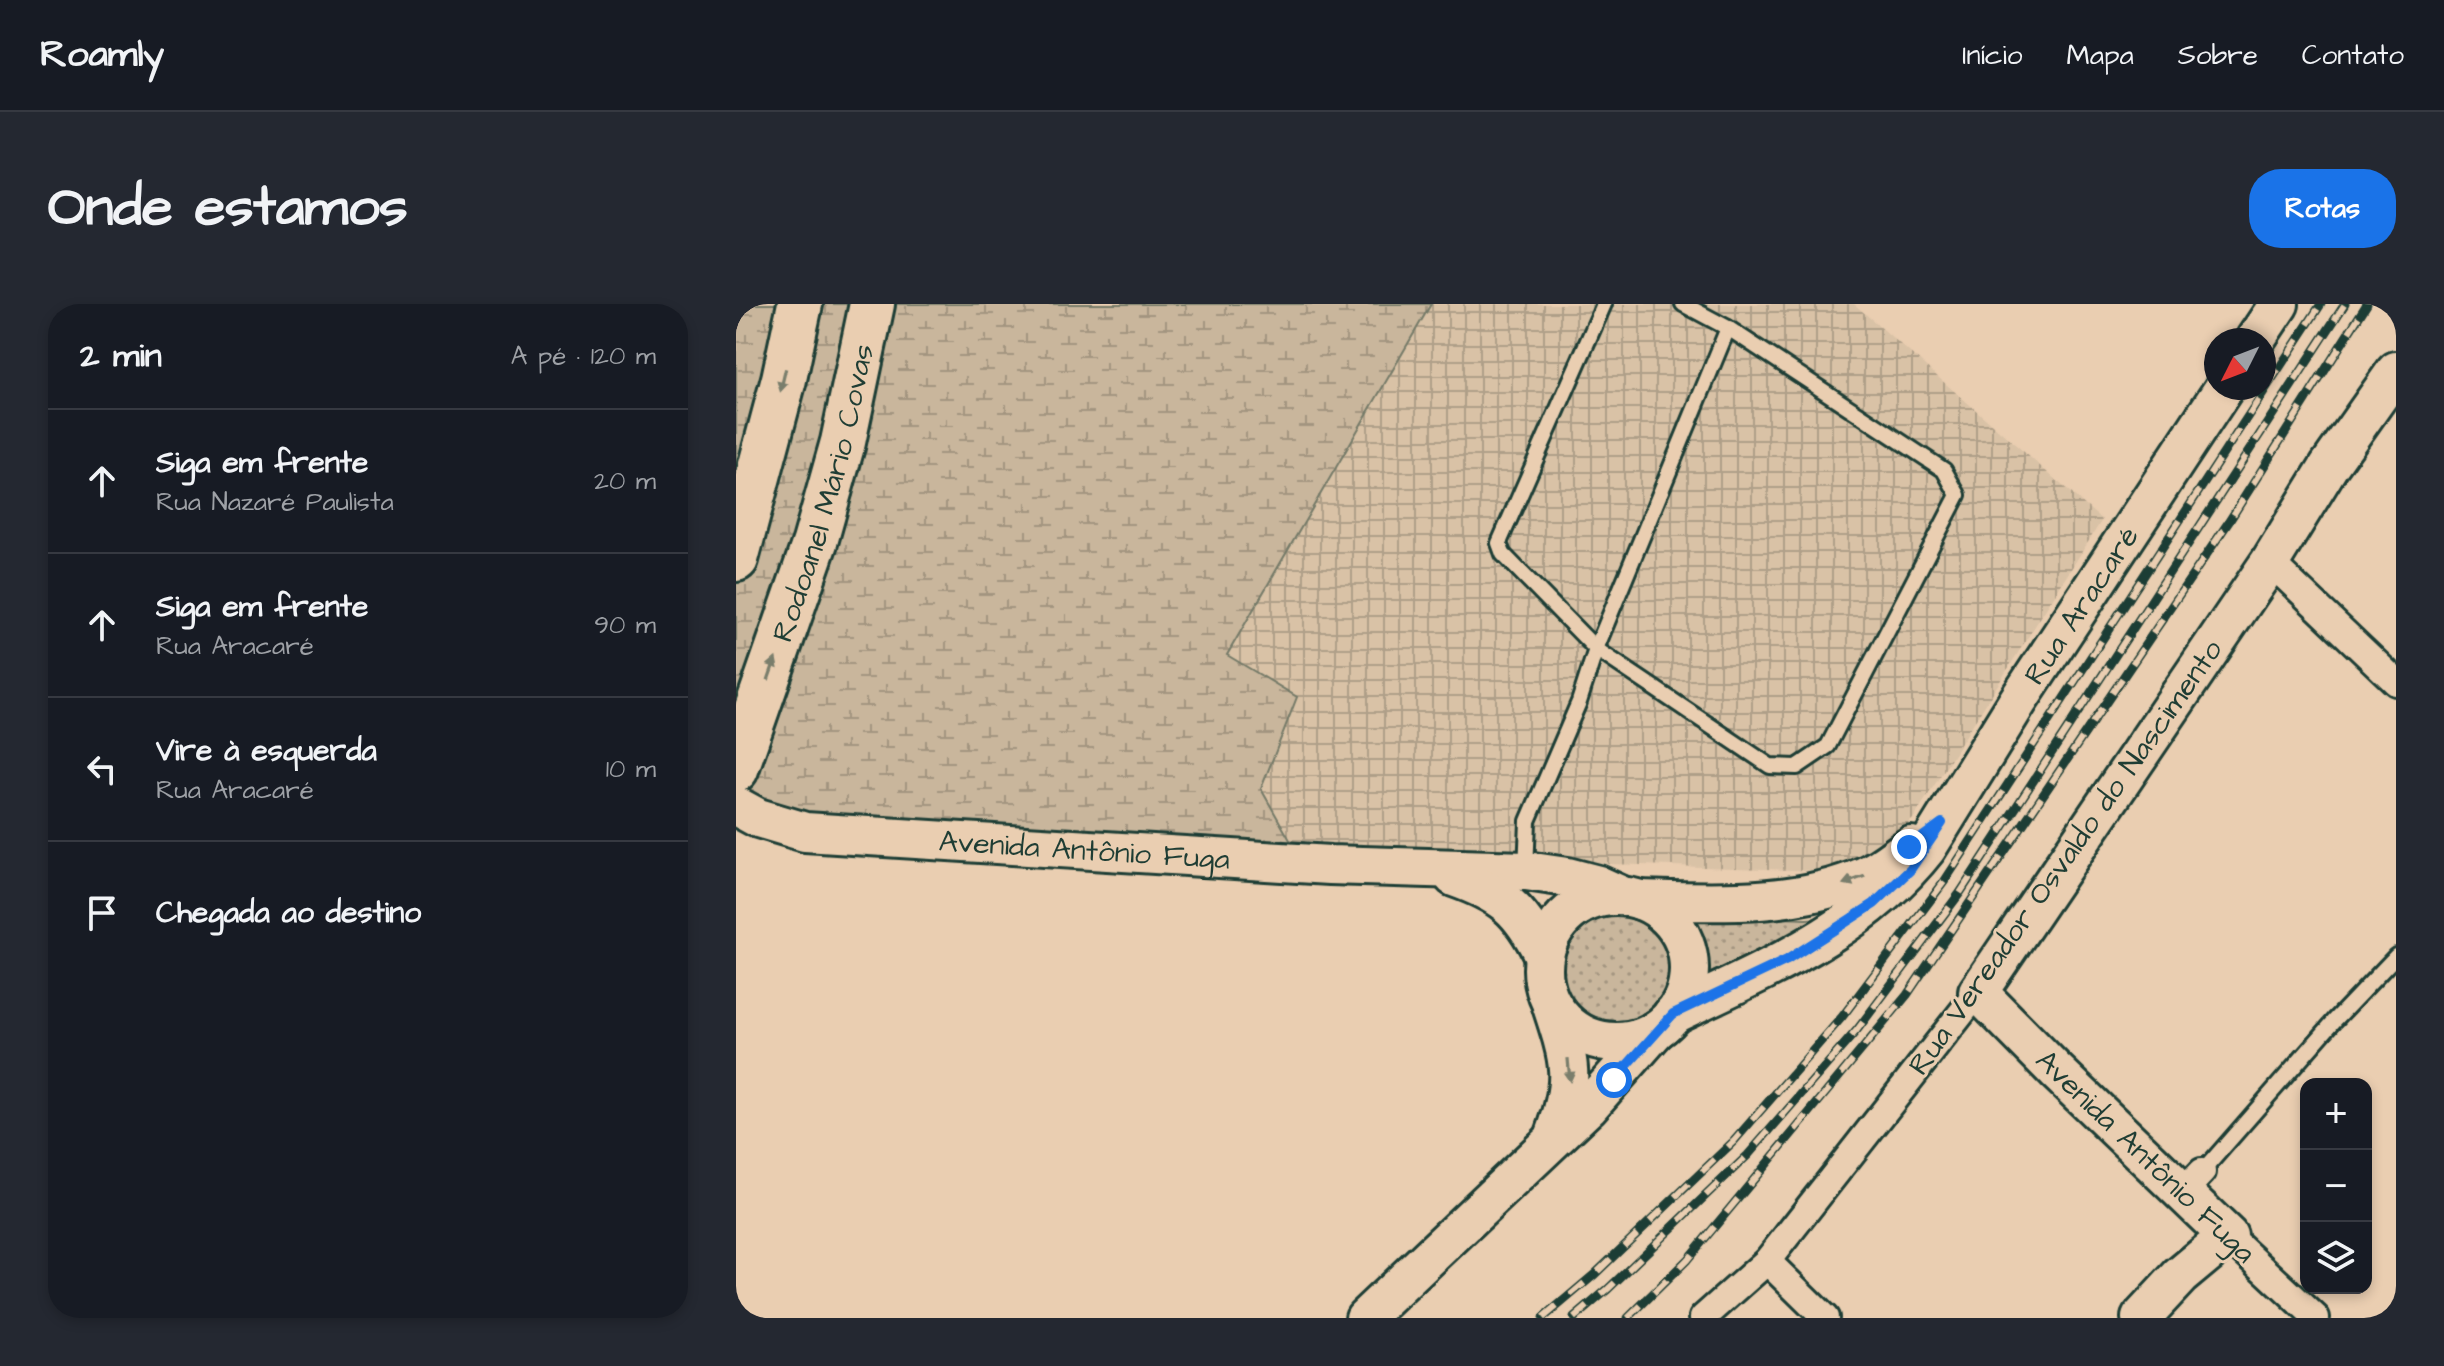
<!DOCTYPE html>
<html lang="pt">
<meta charset="utf-8">
<style>
:root{--surface:#171b24;--page:#242831;--text:#f1f3f6;--muted:#9ea1a6;--line:#363941;--accent:#1a73e8}
body{margin:0;font-family:"Architects Daughter",sans-serif;background:var(--page);color:var(--text)}
.controls{position:absolute;right:24px;bottom:24px;display:grid;overflow:hidden;border-radius:16px;box-shadow:0 4px 12px #0003}
.controls button{width:72px;height:72px;display:grid;place-items:center;padding:0;border:0;border-bottom:2px solid var(--line);background:var(--surface);color:var(--text);font:40px sans-serif}
.compass{position:absolute;left:1468px;top:24px;width:72px;height:72px;border-radius:50%;background:var(--surface);box-shadow:0 4px 12px #0003;rotate:228deg}
.stop{position:absolute;width:24px;height:24px;margin:-18px;border:6px solid #1a73e8;border-radius:50%;background:#fff}
.stop.end{background:#1a73e8;border-color:#fff;box-shadow:0 2px 8px #0008}
.list{margin:0;padding:0;list-style:none}
h2{display:flex;justify-content:space-between;align-items:center;height:104px;margin:0;padding:0 32px;font-size:34px}
h2 small{font-size:26px;font-weight:400;color:var(--muted)}
.list li{display:grid;grid-template-columns:52px 1fr auto;gap:24px;align-items:center;box-sizing:border-box;height:144px;padding:0 32px;border-top:2px solid var(--line)}
.list b{display:block;font-size:30px;white-space:nowrap}
.list p{margin:0;font-size:26px;white-space:nowrap;color:var(--muted)}
.list em{font-size:26px;font-style:normal;color:var(--muted)}
.icon{flex:none;width:44px;height:44px;fill:none;stroke:currentColor;stroke-width:2;stroke-linecap:round;stroke-linejoin:round}
.map{position:relative;flex:none;width:1660px;height:1014px;overflow:hidden;border-radius:32px}
header{display:flex;align-items:center;gap:48px;box-sizing:border-box;height:112px;padding:0 40px;background:var(--surface);border-bottom:2px solid var(--line)}
header strong{font-size:38px}
nav{display:flex;gap:44px;margin-inline-start:auto;font-size:28px}
.intro{display:flex;align-items:center;justify-content:space-between;box-sizing:border-box;height:192px;padding:0 48px}
h1{margin:0;font-size:56px}
.button{padding:20px 36px;border-radius:32px;background:var(--accent);color:#fff;font-size:28px;font-weight:700}
main{display:flex;gap:48px;padding:0 48px}
aside{flex:1;background:var(--surface);border-radius:32px;box-shadow:0 4px 12px #0003}
.map>svg:first-child{display:block}
.industrial{fill:url(#industrial-grid)}
.grass{fill:url(#grass-dots);stroke:#747a68;stroke-width:2}
.wetland{fill:url(#wetland-marsh);stroke:#747a68;stroke-width:2}
.lines{fill:none;stroke-linecap:round;stroke-linejoin:round}
.lane-casing{stroke:#1f3d34;stroke-width:20}
.street-casing{stroke:#1f3d34;stroke-width:32}
.secondary-casing{stroke:#1f3d34;stroke-width:44}
.highway-casing{stroke:#1f3d34;stroke-width:50}
.lane{stroke:#eaceb1;stroke-width:14}
.street{stroke:#eaceb1;stroke-width:26}
.secondary{stroke:#eaceb1;stroke-width:38}
.highway{stroke:#eaceb1;stroke-width:44}
.rail-casing{stroke:#1f3d34;stroke-width:9}
.rail{stroke:#eaceb1;stroke-width:6;stroke-dasharray:18;stroke-linecap:butt}
.oneway{fill:#7a7e6c}
.route{stroke:#1a73e8;stroke-width:10}
.labels{text-anchor:middle;stroke-width:6;stroke-linejoin:round;paint-order:stroke}
.street-label{font-size:30px;fill:#1f3d34;stroke:#eaceb1}
</style>
<header>
<strong>Roamly</strong>
<nav><a>Início</a><a>Mapa</a><a>Sobre</a><a>Contato</a></nav>
</header>
<div class="intro"><h1>Onde estamos</h1><a class="button">Rotas</a></div>
<main>
<aside>
<h2>2 min<small>A pé · 120 m</small></h2>
<ul class="list">
<li><svg class="icon" aria-label="ahead" viewBox="0 0 24 24"><path d="M12 20V5M6 11l6-6 6 6"/></svg><div><b>Siga em frente</b><p>Rua Nazaré Paulista</p></div><em>20 m</em></li>
<li><svg class="icon" aria-label="ahead" viewBox="0 0 24 24"><path d="M12 20V5M6 11l6-6 6 6"/></svg><div><b>Siga em frente</b><p>Rua Aracaré</p></div><em>90 m</em></li>
<li><svg class="icon" aria-label="left" viewBox="0 0 24 24"><path d="M17 20v-9H6M10 6l-5 5 5 5"/></svg><div><b>Vire à esquerda</b><p>Rua Aracaré</p></div><em>10 m</em></li>
<li><svg class="icon" aria-label="arrive" viewBox="0 0 24 24"><path d="M6 21V4h12l-3 4 3 4H6"/></svg><div><b>Chegada ao destino</b></div></li>
</ul>
</aside>
<div class="map">
<svg width="1660" height="1014" viewBox="0 0 1660 1014">
<defs>
<pattern id="industrial-grid" width="8" height="8" patternUnits="userSpaceOnUse" patternTransform="scale(2)"><rect width="8" height="8" fill="#d9c2a6"/><path d="M0 4h8M4 0v8" fill="none" stroke="#af9f88"/></pattern>
<pattern id="grass-dots" width="8" height="8" patternUnits="userSpaceOnUse" patternTransform="scale(2)"><rect width="8" height="8" fill="#c9b69c"/><path d="M2 2h.1M6 6h.1" fill="none" stroke="#a39580" stroke-width="1.8" stroke-linecap="round"/></pattern>
<pattern id="wetland-marsh" width="20" height="14" patternUnits="userSpaceOnUse" patternTransform="scale(2)"><rect width="20" height="14" fill="#c9b69c"/><path d="M1 5h8M5 5V1M11 12h8M15 12V8" fill="none" stroke="#a39580"/></pattern>
</defs>
<rect width="100%" height="100%" fill="#eaceb1"/>
<filter id="ink" filterUnits="userSpaceOnUse"><feTurbulence type="fractalNoise" baseFrequency=".0125" numOctaves="2"/><feDisplacementMap in="SourceGraphic" scale="16" xChannelSelector="R" yChannelSelector="G"/><feConvolveMatrix kernelMatrix="1 2 1 2 8 2 1 2 1" color-interpolation-filters="sRGB"/></filter>
<g filter="url(#ink)">
<path class="industrial" d="M 695,0 L 1118,0 L 1366,216 L 1177,515 L 1145,547 L 1088,567 L 562,550 L 525,485 L 561,393 L 491,352 Z"/>
<g class="grass">
<circle cx="878" cy="664" r="60"/>
<path d="M 944,610 L 1070,615 L 1097,613 L 963,683 C 963,652 959,638 944,610 Z"/>
</g>
<path class="wetland" d="M 0,0 L 695,0 L 491,351 L 561,393 L 525,485 L 562,550 L 61,510 L 0,484 Z"/>
<g class="lines">
<defs>
<g id="lane">
<path d="M 868,0 L 763,239 L 767,250 L 860,345 L 1034,462 L 1061,463 L 1092,442 L 1222,191 L 1208,166 L 992,24 L 947,0"/>
<path d="M 790,567 L 792,517 L 843,398 L 860,345 L 992,24"/>
<path d="M 1466,868 L 1599,716 L 1660,652"/>
</g>
<g id="street">
<path d="M 1534,258 L 1660,378"/>
<path d="M 1446,889 L 1466,868"/>
<path d="M 1492,932 L 1580,1014"/>
<path d="M 1031,957 L 1089,1014"/>
<path d="M 967,1014 L 1031,957 L 1242,688"/>
</g>
<g id="secondary">
<path d="M 1519,36 L 1543,0"/>
<path id="s1" d="M 0,502 L 22,514 L 69,528 L 594,561 L 790,567 L 831,573 L 862,581 L 884,591"/>
<path d="M 718,573 C 766,590 784,604 807,650"/>
<circle cx="880" cy="665" r="73"/>
<path d="M 904,596 C 978,598 1059,603 1129,572 C 1146,565 1160,552 1175,542"/>
<path d="M 816,702 C 834,757 840,775 819,831"/>
<path id="s2" d="M 937,710 C 1029,666 1127,626 1191,544 L 1282,397 L 1488,84"/>
<path d="M 629,1014 L 853,802 L 920,726"/>
<path d="M 1405,1014 L 1444,972 L 1492,932 L 1320,767 L 1242,688 L 1534,258 L 1593,162 L 1660,67"/>
</g>
<g id="highway">
<path d="M 0,255 L 48,75 L 64,0"/>
<path id="s3" d="M 0,465 L 79,238 L 107,138 L 136,0"/>
</g>
</defs>
<use href="#lane" class="lane-casing"/>
<use href="#street" class="street-casing"/>
<use href="#secondary" class="secondary-casing"/>
<use href="#highway" class="highway-casing"/>
<use href="#lane" class="lane"/>
<use href="#street" class="street"/>
<use href="#secondary" class="secondary"/>
<use href="#highway" class="highway"/>
<defs>
<g id="rail">
<path d="M 807,1014 L 859,970 L 998,837 L 1106,713 L 1208,578 L 1585,0"/>
<path d="M 838,1014 L 872,985 L 1012,851 L 1121,726 L 1224,589 L 1609,0"/>
<path d="M 892,1014 L 951,956 L 1171,691 L 1492,219 L 1631,0"/>
</g>
</defs>
<use href="#rail" class="rail-casing"/>
<use href="#rail" class="rail"/>
</g>
<defs><path id="oneway-solid" d="M-6-.8H1V-3.2L6.5 0L1 3.2V.8H-6Z" transform="scale(2)"/></defs>
<g class="oneway">
<use href="#oneway-solid" transform="translate(47 76) rotate(103)"/>
<use href="#oneway-solid" transform="translate(36 365) rotate(-71)"/>
<use href="#oneway-solid" transform="translate(1118 576) rotate(160)"/>
<use href="#oneway-solid" transform="translate(833 766) rotate(85)"/>
</g>
</g>
<g class="lines" filter="url(#ink)">
<path class="route" d="M 878,776 L 937,710 L 1051,656 L 1138,600 L 1174,566 L 1206,519 L 1173,543"/>
</g>
<g class="labels">
<g class="street-label">
<text dy="10" stroke="none"><textPath href="#s3" startOffset="290">Rodoanel Mário Covas</textPath></text>
<text dy="10" stroke="none"><textPath href="#s2" startOffset="594">Rua Aracaré</textPath></text>
<text dy="10" stroke="none"><textPath href="#s1" startOffset="354">Avenida Antônio Fuga</textPath></text>
<text transform="translate(1329 553) rotate(-55)" y="10">Rua Vereador Osvaldo do Nascimento</text>
<text transform="translate(1410 852) rotate(44)" y="10">Avenida Antônio Fuga</text>
</g>
</g>
</svg>
<div class="controls">
<button>+</button>
<button>−</button>
<button><svg class="icon" aria-label="layers" viewBox="0 0 24 24"><path d="M12 4l9 5-9 5-9-5zM3 14l9 5 9-5"/></svg></button>
</div>
<svg class="compass" viewBox="-18 -18 36 36"><path d="M0-13l5 13h-10z" fill="#e53935"/><path d="M0 13l5-13h-10z" fill="#9ea1a6"/></svg>
<div class="stop" style="left:878px;top:776px"></div>
<div class="stop end" style="left:1173px;top:543px"></div>
</div>
</main>
